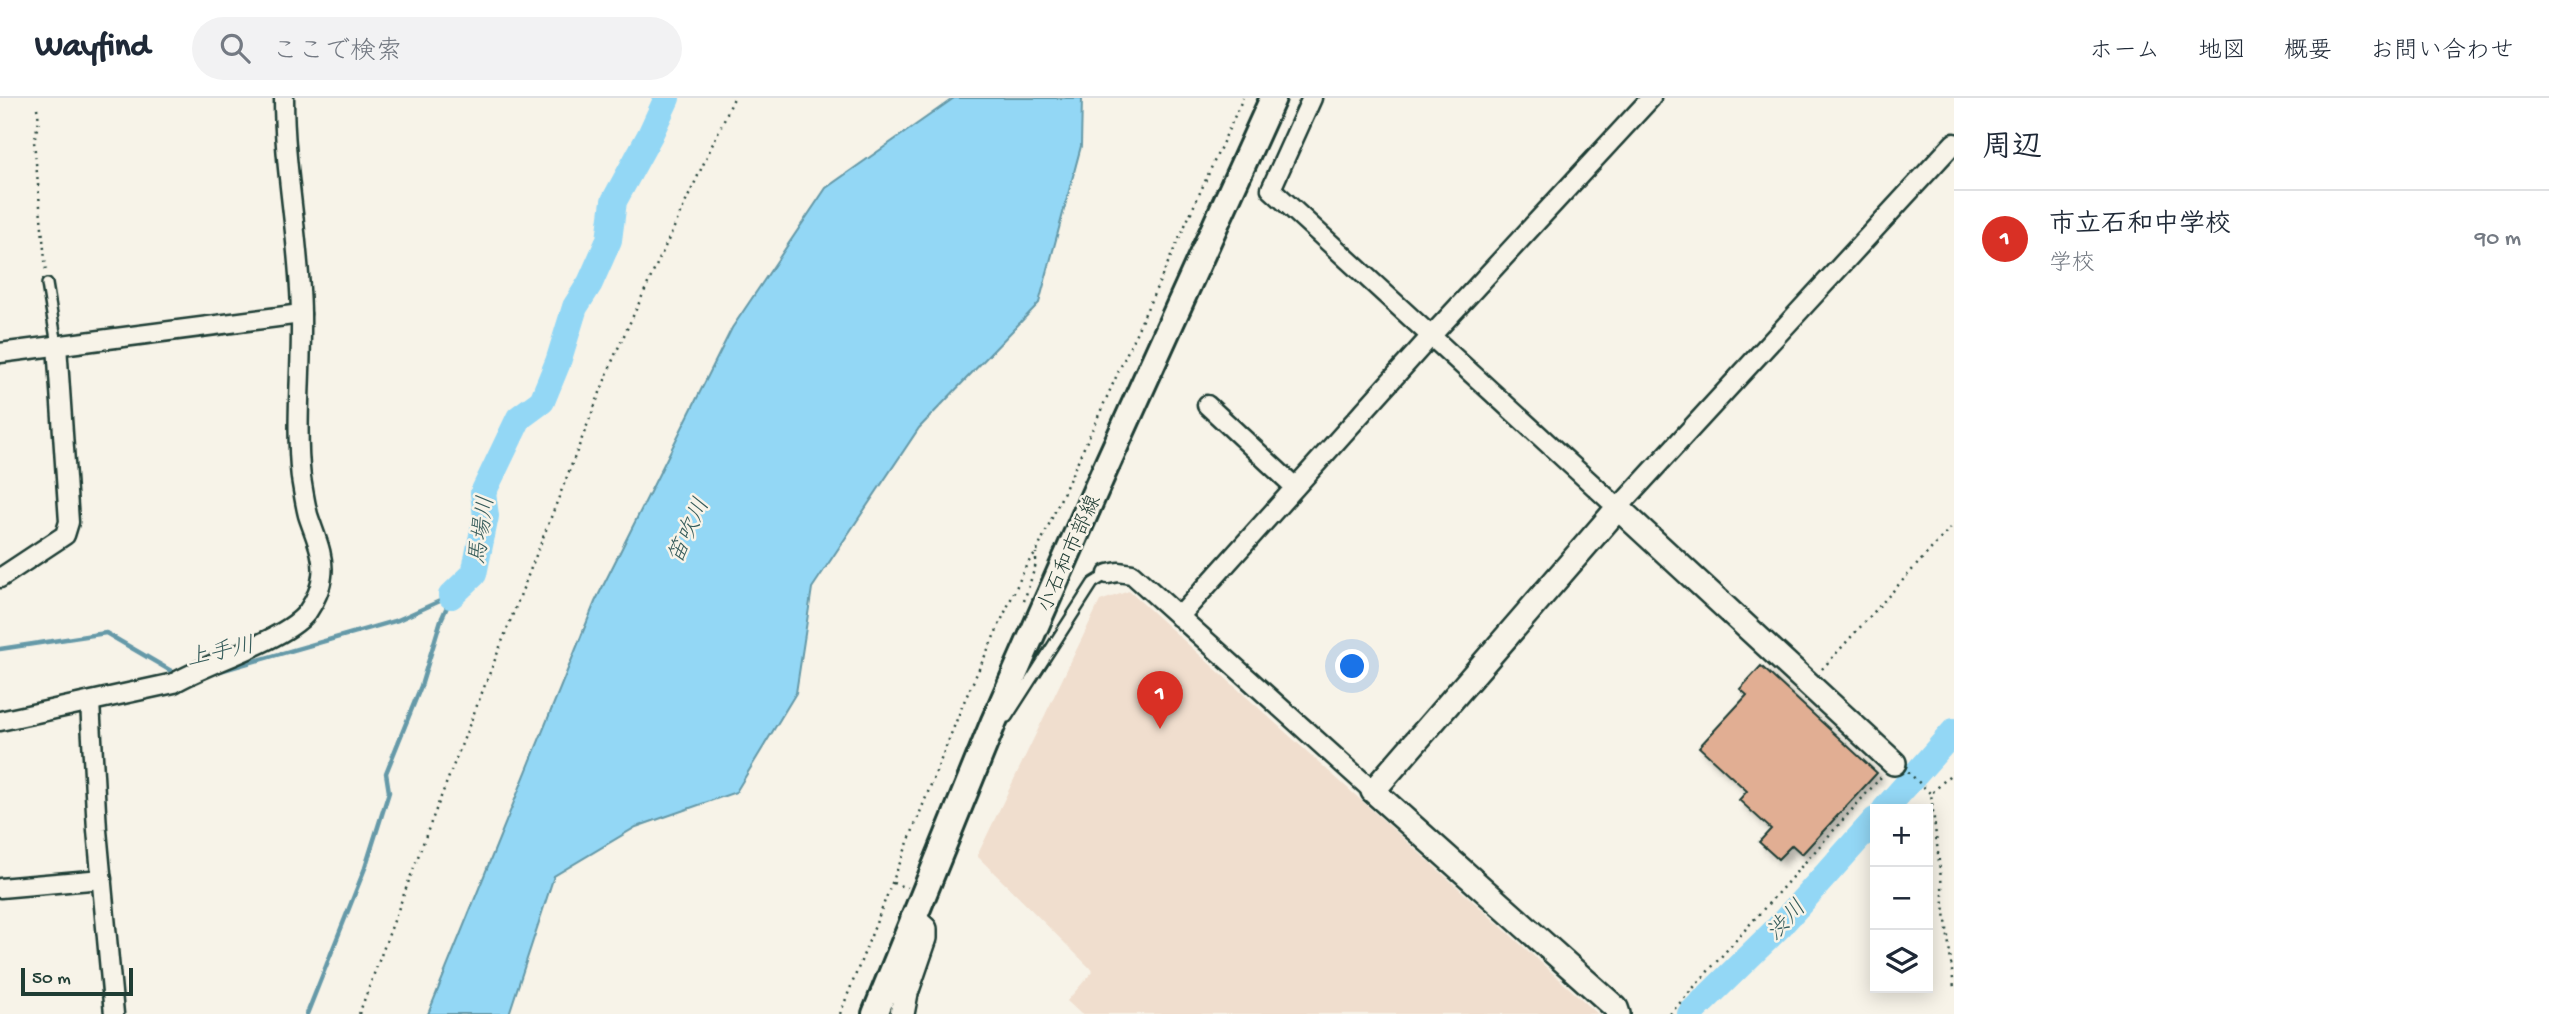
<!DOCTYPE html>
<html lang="ja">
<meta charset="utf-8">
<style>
:root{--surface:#fff;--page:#f2f2f3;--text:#1f2937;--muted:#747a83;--line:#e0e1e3;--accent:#d93025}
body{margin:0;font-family:"Gochi Hand","Klee One",sans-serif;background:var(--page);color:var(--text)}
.controls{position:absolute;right:21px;bottom:21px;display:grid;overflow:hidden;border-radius:0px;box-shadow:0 4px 18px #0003}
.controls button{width:63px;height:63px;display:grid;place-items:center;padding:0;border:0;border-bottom:2px solid var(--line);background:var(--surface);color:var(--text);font:35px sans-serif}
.scale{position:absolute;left:21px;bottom:18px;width:112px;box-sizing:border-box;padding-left:7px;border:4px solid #1f3d34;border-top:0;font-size:19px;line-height:24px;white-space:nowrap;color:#1f3d34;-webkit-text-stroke:5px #f7f3e8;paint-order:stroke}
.you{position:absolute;left:1353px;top:569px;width:24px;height:24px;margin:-18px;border:5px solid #fff;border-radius:50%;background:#1a73e8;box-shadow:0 0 0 10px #1a73e833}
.badge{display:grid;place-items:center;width:46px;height:46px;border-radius:50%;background:var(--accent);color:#fff;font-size:23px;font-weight:700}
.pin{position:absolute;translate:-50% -58px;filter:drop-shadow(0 2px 4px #0008)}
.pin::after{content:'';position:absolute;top:37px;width:24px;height:21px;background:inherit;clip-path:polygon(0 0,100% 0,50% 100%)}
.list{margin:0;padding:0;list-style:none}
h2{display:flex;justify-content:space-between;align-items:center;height:91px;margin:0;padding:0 28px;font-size:30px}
h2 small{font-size:23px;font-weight:400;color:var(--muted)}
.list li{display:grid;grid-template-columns:46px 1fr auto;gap:21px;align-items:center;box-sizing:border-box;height:98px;padding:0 28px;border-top:2px solid var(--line)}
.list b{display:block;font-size:26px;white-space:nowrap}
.list p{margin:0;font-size:23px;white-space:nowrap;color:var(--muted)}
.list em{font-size:23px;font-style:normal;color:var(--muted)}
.icon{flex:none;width:38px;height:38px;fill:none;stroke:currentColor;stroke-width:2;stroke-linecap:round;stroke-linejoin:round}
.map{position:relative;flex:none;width:1954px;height:916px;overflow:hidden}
header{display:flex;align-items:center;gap:42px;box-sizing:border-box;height:98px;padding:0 35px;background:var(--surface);border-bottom:2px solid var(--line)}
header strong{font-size:33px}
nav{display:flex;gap:38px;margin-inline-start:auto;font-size:24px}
.search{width:490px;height:63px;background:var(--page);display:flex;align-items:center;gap:18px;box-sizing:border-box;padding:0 24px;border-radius:38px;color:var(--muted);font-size:26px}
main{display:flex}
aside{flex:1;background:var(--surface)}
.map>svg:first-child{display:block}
.built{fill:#f0dece}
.water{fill:#93d7f5;stroke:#6599a8;stroke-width:2}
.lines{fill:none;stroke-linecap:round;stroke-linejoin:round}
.stream{stroke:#6599a8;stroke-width:4.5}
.river{stroke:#93d7f5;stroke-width:26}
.building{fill:#e1ae93;stroke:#1f3d34;stroke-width:2;filter:url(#shadow)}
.service-casing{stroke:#1f3d34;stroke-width:14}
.minor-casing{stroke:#1f3d34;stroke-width:23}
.tertiary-casing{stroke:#1f3d34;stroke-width:28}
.secondary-casing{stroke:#1f3d34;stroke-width:30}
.path{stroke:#1f3d34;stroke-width:2.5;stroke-dasharray:2 5;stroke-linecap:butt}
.service{stroke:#f7f3e8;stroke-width:9}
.minor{stroke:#f7f3e8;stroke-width:18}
.tertiary{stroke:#f7f3e8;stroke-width:23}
.secondary{stroke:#f7f3e8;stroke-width:24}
.labels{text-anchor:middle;stroke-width:5;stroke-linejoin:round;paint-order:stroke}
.street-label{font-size:21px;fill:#1f3d34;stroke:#f7f3e8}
.water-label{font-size:23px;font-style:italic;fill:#365c5b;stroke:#f7f3e8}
</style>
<header>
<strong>Wayfind</strong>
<div class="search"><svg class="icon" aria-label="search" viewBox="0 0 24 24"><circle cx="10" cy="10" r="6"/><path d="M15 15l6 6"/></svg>ここで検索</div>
<nav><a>ホーム</a><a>地図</a><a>概要</a><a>お問い合わせ</a></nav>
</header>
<main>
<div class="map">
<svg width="1954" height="916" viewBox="0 0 1954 916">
<defs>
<filter id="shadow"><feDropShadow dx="6" dy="6" stdDeviation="3.5" flood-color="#0004"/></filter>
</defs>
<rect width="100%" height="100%" fill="#f7f3e8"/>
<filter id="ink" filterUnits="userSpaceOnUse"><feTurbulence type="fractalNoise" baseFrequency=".0143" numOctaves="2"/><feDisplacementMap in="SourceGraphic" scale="14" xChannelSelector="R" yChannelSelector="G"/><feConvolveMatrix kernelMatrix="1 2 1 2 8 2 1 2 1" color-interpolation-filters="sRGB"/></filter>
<g filter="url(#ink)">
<path class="built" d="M 1129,493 L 1598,916 L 1081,916 L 1067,903 L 1093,873 L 977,758 L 1100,503 Z"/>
<path class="water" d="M 954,0 L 1082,0 L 1081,48 L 1039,205 L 919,330 L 812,490 L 796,595 L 736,694 L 636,729 L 554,778 L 509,916 L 428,916 L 595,504 L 732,230 L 826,90 Z"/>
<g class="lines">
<g class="stream">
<path d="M 0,551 L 106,535 L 178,577"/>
<path d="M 213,575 L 398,522 L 451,498"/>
<path d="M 307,916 L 365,770 L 389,694 L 386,675 L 421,588 L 441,522 L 451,500"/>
</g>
<g class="river">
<path d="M 451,498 L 474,476 L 486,418 L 483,395 L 519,320 L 542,303 L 558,264 L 575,209 L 590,185 L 609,142 L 614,103 L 650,37 L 667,0"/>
<path d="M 1885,711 L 1954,633"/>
<path d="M 1690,916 L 1779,829 L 1875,722"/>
</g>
</g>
<path class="building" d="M 1761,568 L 1877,675 L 1802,756 L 1792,747 L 1778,761 L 1759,744 L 1771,731 L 1739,702 L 1747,693 L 1699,649 L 1747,597 L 1740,591 Z"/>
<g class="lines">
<defs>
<g id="service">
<path d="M 47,186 L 57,247"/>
<path d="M 1007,619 L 1093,485 L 1108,476"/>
</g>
<g id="minor">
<path d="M 1312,0 L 1271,91 L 1618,410 L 1954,45"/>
<path d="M 0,255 L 301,216"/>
<path d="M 1207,307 L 1295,389"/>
<path d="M 1108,476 L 1118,474 L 1132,476 L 1373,693"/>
<path d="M 0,480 L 65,437 L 69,424 L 57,247"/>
<path d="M 1179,519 L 1431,238 L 1651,0"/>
<path d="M 90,604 L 97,732 L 114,916"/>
<path d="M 0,623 L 174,585 C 207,565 289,541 308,513 C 315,503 321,489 322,478 C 325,457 314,436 308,417 C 305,405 303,392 301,380 C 295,326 302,271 301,216 C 300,144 284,72 284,0"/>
<path d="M 0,790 L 102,781"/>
</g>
<g id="tertiary">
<path d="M 902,916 L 906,895 L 925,840 L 925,831 L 913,820"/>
<path d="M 1618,916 L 1616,910 L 1373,693 L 1618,410 L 1894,665"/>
</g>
<path id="secondary" d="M 875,916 L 994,623 L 1105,371 L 1273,0"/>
</defs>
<use href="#service" class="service-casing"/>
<use href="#minor" class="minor-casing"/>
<use href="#tertiary" class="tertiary-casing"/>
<use href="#secondary" class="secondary-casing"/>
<g class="path">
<path d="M 37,10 L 39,22 L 34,43 L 46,173"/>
<path d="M 1024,503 L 1036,466 L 1036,455"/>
<path d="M 1822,571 L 1954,426"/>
<path d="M 1954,673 L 1931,696 L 1954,890"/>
<path d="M 1908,674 L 1931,696"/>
<path d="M 893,785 L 907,790"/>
<path d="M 359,916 L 428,732 L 614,259 L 734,0"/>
<path d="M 840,916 L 963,606 L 1027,466 L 1036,455 L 1243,0"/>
<path d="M 1670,916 L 1882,678"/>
</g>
<use href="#service" class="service"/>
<use href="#minor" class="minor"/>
<use href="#tertiary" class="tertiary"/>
<use href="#secondary" class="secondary"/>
</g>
</g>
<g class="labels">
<g class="street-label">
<text transform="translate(1068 455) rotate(-66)" y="7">小石和市部線</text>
</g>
<g class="water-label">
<text transform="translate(480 432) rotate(-82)" y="8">馬場川</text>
<text transform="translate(687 432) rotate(-65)" y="8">笛吹川</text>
<text transform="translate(220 552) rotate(-12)" y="8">上手川</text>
<text transform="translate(1785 821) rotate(-47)" y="8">渋川</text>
</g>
</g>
</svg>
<div class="controls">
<button>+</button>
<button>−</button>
<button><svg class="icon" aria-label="layers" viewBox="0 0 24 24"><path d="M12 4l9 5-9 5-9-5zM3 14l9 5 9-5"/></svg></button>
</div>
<div class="scale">50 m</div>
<div class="you"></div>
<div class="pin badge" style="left:1160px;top:631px">1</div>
</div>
<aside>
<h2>周辺<small></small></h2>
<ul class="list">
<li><span class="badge">1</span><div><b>市立石和中学校</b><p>学校</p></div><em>90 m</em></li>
</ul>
</aside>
</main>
